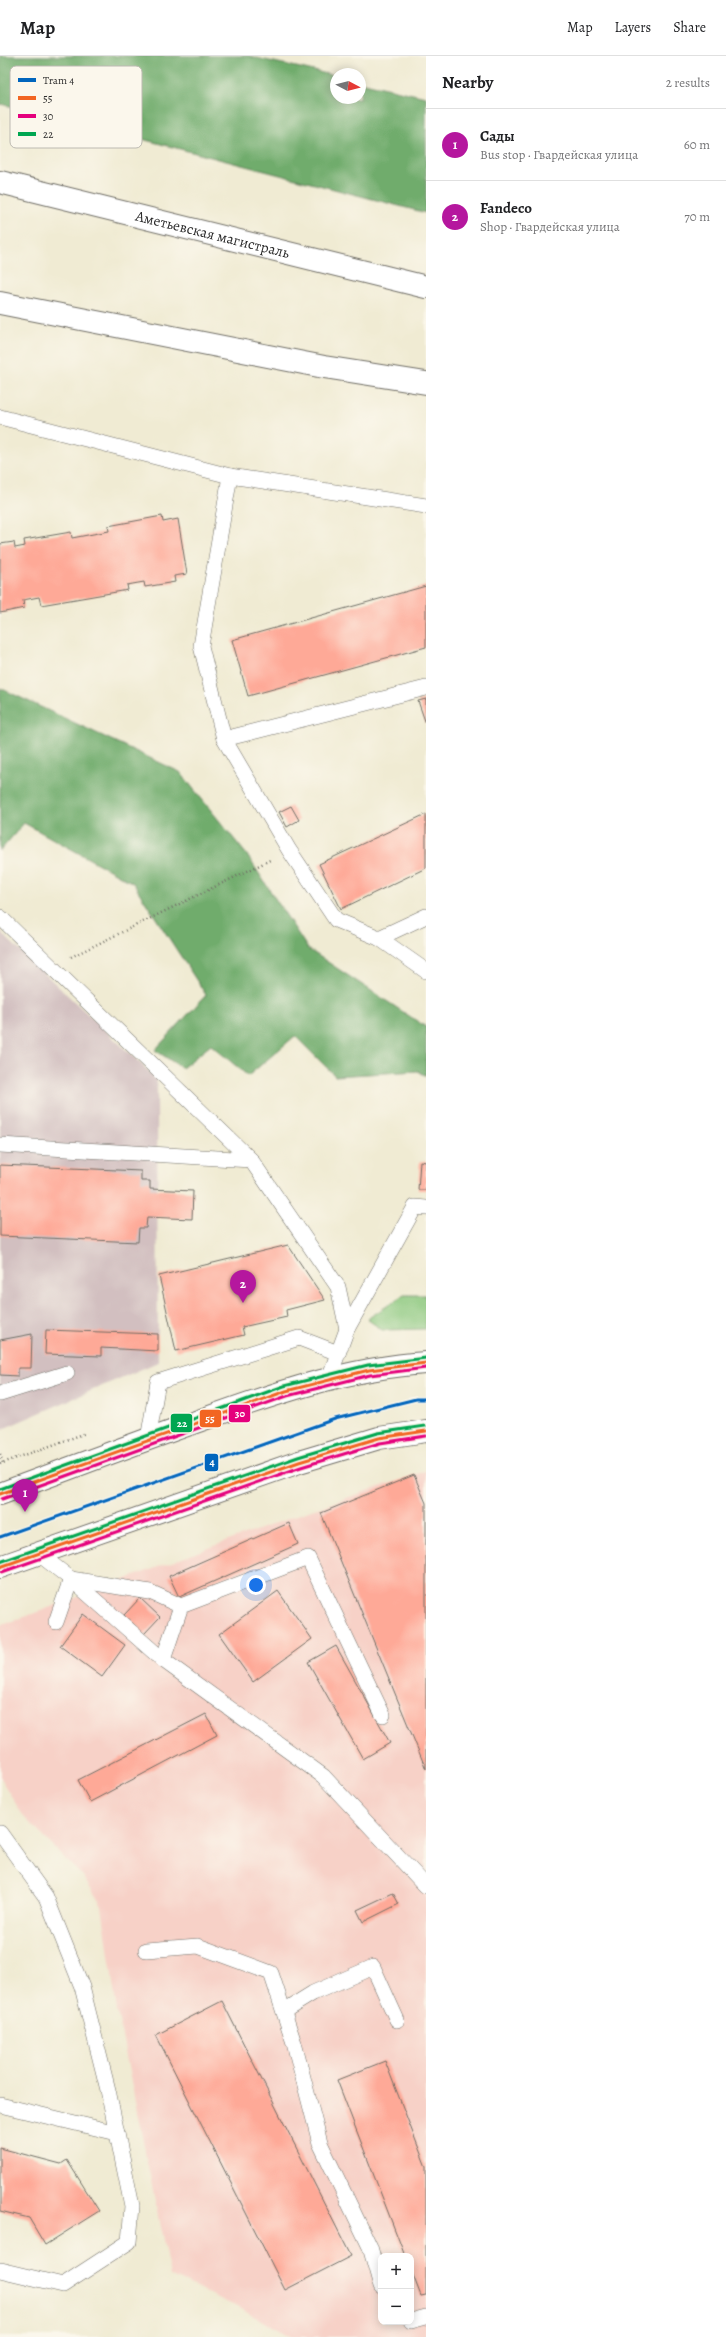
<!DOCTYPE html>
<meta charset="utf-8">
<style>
:root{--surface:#fff;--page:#f6f6f6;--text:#202124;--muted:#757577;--line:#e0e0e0;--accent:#b5179e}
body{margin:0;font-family:Alegreya,serif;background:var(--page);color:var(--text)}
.controls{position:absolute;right:12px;bottom:12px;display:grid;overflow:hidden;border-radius:8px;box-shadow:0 2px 10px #0003}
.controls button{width:36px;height:36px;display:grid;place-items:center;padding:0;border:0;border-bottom:1px solid var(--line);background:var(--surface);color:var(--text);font:20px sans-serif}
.compass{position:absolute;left:330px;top:12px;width:36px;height:36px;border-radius:50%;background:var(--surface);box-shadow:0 2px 10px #0003;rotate:97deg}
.you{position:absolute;left:256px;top:1529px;width:14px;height:14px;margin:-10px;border:3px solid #fff;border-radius:50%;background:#1a73e8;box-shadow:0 0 0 6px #1a73e833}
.badge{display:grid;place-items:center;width:26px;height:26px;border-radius:50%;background:var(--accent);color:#fff;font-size:13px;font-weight:700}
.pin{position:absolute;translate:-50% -33px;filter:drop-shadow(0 1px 2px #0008)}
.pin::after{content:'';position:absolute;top:21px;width:14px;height:12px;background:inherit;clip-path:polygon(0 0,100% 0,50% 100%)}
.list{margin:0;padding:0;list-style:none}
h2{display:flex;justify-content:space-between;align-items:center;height:52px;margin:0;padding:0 16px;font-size:17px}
h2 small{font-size:13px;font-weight:400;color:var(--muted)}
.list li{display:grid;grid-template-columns:26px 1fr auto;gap:12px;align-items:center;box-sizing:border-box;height:72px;padding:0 16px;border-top:1px solid var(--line)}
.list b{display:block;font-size:15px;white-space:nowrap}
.list p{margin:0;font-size:13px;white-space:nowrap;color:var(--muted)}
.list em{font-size:13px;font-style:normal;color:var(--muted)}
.map{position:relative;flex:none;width:426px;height:2281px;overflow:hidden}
header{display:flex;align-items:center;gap:24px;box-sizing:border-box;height:56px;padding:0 20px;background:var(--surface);border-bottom:1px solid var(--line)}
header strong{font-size:19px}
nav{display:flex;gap:22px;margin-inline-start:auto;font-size:14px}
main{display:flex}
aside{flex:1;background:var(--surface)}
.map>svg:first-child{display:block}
.built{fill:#f7d1c7;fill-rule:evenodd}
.industrial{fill:#d2bfc0}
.green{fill:#8ac77d;stroke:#5a7954}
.forest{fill:#6fac6c;stroke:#4d6c4c}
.building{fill:#fea997}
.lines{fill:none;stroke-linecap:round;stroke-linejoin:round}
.lane-casing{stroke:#706e66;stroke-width:16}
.secondary-casing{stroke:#706e66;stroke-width:24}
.primary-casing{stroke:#706e66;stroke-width:24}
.path{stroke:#706e66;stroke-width:2.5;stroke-dasharray:1 3;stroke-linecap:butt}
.lane{stroke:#fff;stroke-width:15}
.secondary{stroke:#fff;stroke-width:22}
.primary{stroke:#fff;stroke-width:22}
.bus-1-casing{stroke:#fbf7ec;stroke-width:6}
.bus-2-casing{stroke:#fbf7ec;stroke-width:6}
.bus-3-casing{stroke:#fbf7ec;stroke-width:6}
.bus-1{stroke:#f26522;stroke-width:3}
.bus-2{stroke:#e5007d;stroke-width:3}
.bus-3{stroke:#00a651;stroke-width:3}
.tram-1-casing{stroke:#fbf7ec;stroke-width:6}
.tram-1{stroke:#0065bd;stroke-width:3}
.labels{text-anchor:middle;stroke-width:4;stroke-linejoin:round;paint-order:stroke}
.street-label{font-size:15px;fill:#2b2b2b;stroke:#fbf7ec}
.key{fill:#fbf7ec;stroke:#bdbab2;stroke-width:1}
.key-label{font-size:11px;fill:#2b2b2b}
.line-badge{stroke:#fbf7ec;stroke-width:1.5}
.badge-label{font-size:11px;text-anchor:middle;font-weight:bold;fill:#fff}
</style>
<header>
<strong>Map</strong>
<nav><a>Map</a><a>Layers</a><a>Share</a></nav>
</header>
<main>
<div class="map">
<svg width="426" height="2281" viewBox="0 0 426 2281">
<rect width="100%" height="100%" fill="#fbf7ec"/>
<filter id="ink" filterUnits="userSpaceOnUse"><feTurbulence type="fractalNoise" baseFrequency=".025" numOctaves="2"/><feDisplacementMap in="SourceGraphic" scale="8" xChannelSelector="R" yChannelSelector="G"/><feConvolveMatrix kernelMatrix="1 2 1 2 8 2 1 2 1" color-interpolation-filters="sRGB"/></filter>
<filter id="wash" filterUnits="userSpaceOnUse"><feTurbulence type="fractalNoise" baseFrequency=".012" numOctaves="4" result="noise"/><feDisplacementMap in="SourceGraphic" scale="16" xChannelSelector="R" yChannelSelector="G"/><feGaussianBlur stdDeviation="0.9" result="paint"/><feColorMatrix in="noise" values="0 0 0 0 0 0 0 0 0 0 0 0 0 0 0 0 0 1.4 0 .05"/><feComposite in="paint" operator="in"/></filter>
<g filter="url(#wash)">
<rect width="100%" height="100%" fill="#f0ebd3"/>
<path class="built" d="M 426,1415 L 426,2281 L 292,2281 L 235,2250 L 170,2220 L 117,1955 L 102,1850 L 85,1823 L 24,1761 L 0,1722 L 0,1570 L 303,1457 ZM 381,2200 L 411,2200 L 411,2266 L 381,2266 Z"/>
<path class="industrial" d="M 0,876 L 157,1023 L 158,1306 L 0,1374 Z"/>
<path class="green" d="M 404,1239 L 426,1239 L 426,1273 L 382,1274 L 367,1263 Z"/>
<g class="forest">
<path d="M 0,0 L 248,0 L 336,20 L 336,42 L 360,42 L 360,26 L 426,41 L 426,157 L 34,55 L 0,48 Z"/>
<path d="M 0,632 L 180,716 L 247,799 L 308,893 L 426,971 L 426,1020 L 418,1015 L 335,1020 L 295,980 L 248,1020 L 211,989 L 182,1012 L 155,994 L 206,939 L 133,827 L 24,767 L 0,795 Z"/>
</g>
<g id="blocks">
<g class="building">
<path d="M 162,460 L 163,466 L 178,463 L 187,518 L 174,520 L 175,526 L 145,531 L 144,526 L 127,529 L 128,534 L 41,549 L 39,541 L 23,544 L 24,552 L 0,557 L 0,488 L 14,486 L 15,492 L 25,490 L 24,484 L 71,476 L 72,482 L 109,475 L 108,470 Z"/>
<path d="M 426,530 L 426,591 L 248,640 L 232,584 Z"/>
<path d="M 426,643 L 426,668 L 418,645 Z"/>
<path d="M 291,750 L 299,764 L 287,771 L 279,756 Z"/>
<path d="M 426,758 L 426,812 L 341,853 L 319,808 Z"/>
<path d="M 420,1105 L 426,1106 L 426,1134 L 418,1134 Z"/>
<path d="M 0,1109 L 141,1115 L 141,1125 L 150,1125 L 150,1133 L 193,1135 L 192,1163 L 147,1161 L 146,1172 L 139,1172 L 138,1186 L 0,1180 Z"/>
<path d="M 288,1189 L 325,1244 L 286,1254 L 287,1261 L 242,1271 L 244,1279 L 176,1295 L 159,1220 Z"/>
<path d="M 46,1274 L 158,1278 L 158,1295 L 101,1292 L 101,1300 L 45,1298 Z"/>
<path d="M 32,1278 L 31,1312 L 18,1312 L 18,1320 L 0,1319 L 0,1284 Z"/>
<path d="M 414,1419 L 426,1447 L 426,1713 L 321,1457 Z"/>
<path d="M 289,1467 L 298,1488 L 179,1541 L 169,1520 Z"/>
<path d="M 278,1535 L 312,1583 L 253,1626 L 219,1578 Z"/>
<path d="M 140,1542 L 160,1561 L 144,1578 L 124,1559 Z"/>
<path d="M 83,1558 L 125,1589 L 102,1621 L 60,1590 Z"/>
<path d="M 336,1590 L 390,1687 L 363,1703 L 308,1606 Z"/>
<path d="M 206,1658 L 217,1679 L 90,1746 L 78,1724 Z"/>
<path d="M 393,1837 L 399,1848 L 363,1866 L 357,1854 Z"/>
<path d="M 222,1945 L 351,2200 L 285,2234 L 156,1979 Z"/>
<path d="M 385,2005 L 426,2111 L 426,2239 L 421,2240 L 411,2214 L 411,2200 L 405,2200 L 337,2024 Z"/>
<path d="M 0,2092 L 61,2108 L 67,2104 L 99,2155 L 45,2189 L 29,2162 L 0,2155 Z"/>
</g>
</g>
</g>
<g filter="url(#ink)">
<use href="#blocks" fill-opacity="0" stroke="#706e66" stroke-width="1"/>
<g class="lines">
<defs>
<g id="lane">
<path d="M 0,361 L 230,420 L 426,450"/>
<path d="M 230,420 L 201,590 L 224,683 L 426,632"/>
<path d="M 224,683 L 289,794 L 336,864 L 379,882 L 426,860"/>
<path d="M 0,861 L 251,1104 L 338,1231 L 347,1273"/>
<path d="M 379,882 L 426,915"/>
<path d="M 0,1089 L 251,1104"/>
<path d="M 329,1322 L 347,1273 L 415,1151 L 426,1152"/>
<path d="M 0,1338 L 67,1317"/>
<path d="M 148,1383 L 158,1326 L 299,1282 L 338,1297"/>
<path d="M 39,1498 L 71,1523 L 163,1604"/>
<path d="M 56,1566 L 71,1523 L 150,1536 L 181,1550"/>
<path d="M 383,1659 L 308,1502 L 181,1550 L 163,1604 L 323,1720 L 426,1830"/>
<path d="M 0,1777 L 46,1841 L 82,1931 L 108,2034 L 132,2150 L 129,2186 L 63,2229 L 0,2214"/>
<path d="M 146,1894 L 198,1890 L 271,1917 L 294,1987 L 320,2087 L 370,2191 L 381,2230"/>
<path d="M 284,1955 L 313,1937 L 373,1911 L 397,1964"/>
<path d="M 0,2049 L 117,2077"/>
<path d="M 411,2265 L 426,2261"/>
</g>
<g id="secondary">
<path d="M 0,1438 C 68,1413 136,1387 204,1363 C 276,1337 349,1312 426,1307"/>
<path d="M 0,1511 L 299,1406 L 379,1382 L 426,1375"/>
</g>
<g id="primary">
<path id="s1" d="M 0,126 L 426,231"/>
<path d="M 0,247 L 324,311 L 426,327"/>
</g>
</defs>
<use href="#lane" class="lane-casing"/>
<use href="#secondary" class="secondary-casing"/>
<use href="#primary" class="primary-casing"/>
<g class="path">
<path d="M 71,901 L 270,804"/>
<path d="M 0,1398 L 3,1407"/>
<path d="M 0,1408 L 86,1377"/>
</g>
<use href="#lane" class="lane"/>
<use href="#secondary" class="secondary"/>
<use href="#primary" class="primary"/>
<defs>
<g id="bus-1">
<path d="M 0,1438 L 286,1335 L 369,1314 L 426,1307"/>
<path d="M 0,1511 L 299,1406 L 379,1382 L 426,1375"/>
</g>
<g id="bus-2">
<path d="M 2,1443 L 287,1340 L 370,1319 L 426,1312"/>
<path d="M 2,1516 L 301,1411 L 380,1387 L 426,1380"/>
</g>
<g id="bus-3">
<path d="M 0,1433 L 284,1330 L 368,1309 L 426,1302"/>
<path d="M 0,1506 L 298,1401 L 378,1377 L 425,1370"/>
</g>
</defs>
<use href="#bus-1" class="bus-1-casing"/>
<use href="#bus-2" class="bus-2-casing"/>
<use href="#bus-3" class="bus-3-casing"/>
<use href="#bus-1" class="bus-1"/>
<use href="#bus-2" class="bus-2"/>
<use href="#bus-3" class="bus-3"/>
<defs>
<path id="tram-1" d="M 0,1481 L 335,1363 L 416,1343 L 426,1343"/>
</defs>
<use href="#tram-1" class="tram-1-casing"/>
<use href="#tram-1" class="tram-1"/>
</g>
</g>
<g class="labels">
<g class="street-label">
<text dy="5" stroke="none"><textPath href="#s1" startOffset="219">Аметьевская магистраль</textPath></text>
</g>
</g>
<rect x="10" y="10" width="132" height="82" rx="6" class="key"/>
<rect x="18" y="22" width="18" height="4" fill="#0065bd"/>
<rect x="18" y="40" width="18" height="4" fill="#f26522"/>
<rect x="18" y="58" width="18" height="4" fill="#e5007d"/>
<rect x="18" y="76" width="18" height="4" fill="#00a651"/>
<g class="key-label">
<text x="43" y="28">Tram 4</text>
<text x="43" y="46">55</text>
<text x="43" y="64">30</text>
<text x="43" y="82">22</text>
</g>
<g class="line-badge">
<rect x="228" y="1348" width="23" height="19" rx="4" fill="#e5007d"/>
<rect x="199" y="1353" width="23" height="19" rx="4" fill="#f26522"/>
<rect x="170" y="1357" width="23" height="20" rx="4" fill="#00a651"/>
<rect x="204" y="1397" width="15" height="19" rx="4" fill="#0065bd"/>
</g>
<g class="badge-label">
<text x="240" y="1361">30</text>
<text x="210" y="1366">55</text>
<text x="182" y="1371">22</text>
<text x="212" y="1410">4</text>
</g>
</svg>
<div class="controls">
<button>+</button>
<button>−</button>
</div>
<svg class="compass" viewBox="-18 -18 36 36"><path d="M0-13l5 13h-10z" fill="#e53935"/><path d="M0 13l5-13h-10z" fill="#757577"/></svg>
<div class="you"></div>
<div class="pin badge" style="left:25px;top:1456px">1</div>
<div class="pin badge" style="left:243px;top:1247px">2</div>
</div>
<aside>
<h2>Nearby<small>2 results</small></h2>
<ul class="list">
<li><span class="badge">1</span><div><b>Сады</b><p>Bus stop · Гвардейская улица</p></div><em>60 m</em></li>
<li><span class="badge">2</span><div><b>Fandeco</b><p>Shop · Гвардейская улица</p></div><em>70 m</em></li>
</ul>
</aside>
</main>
